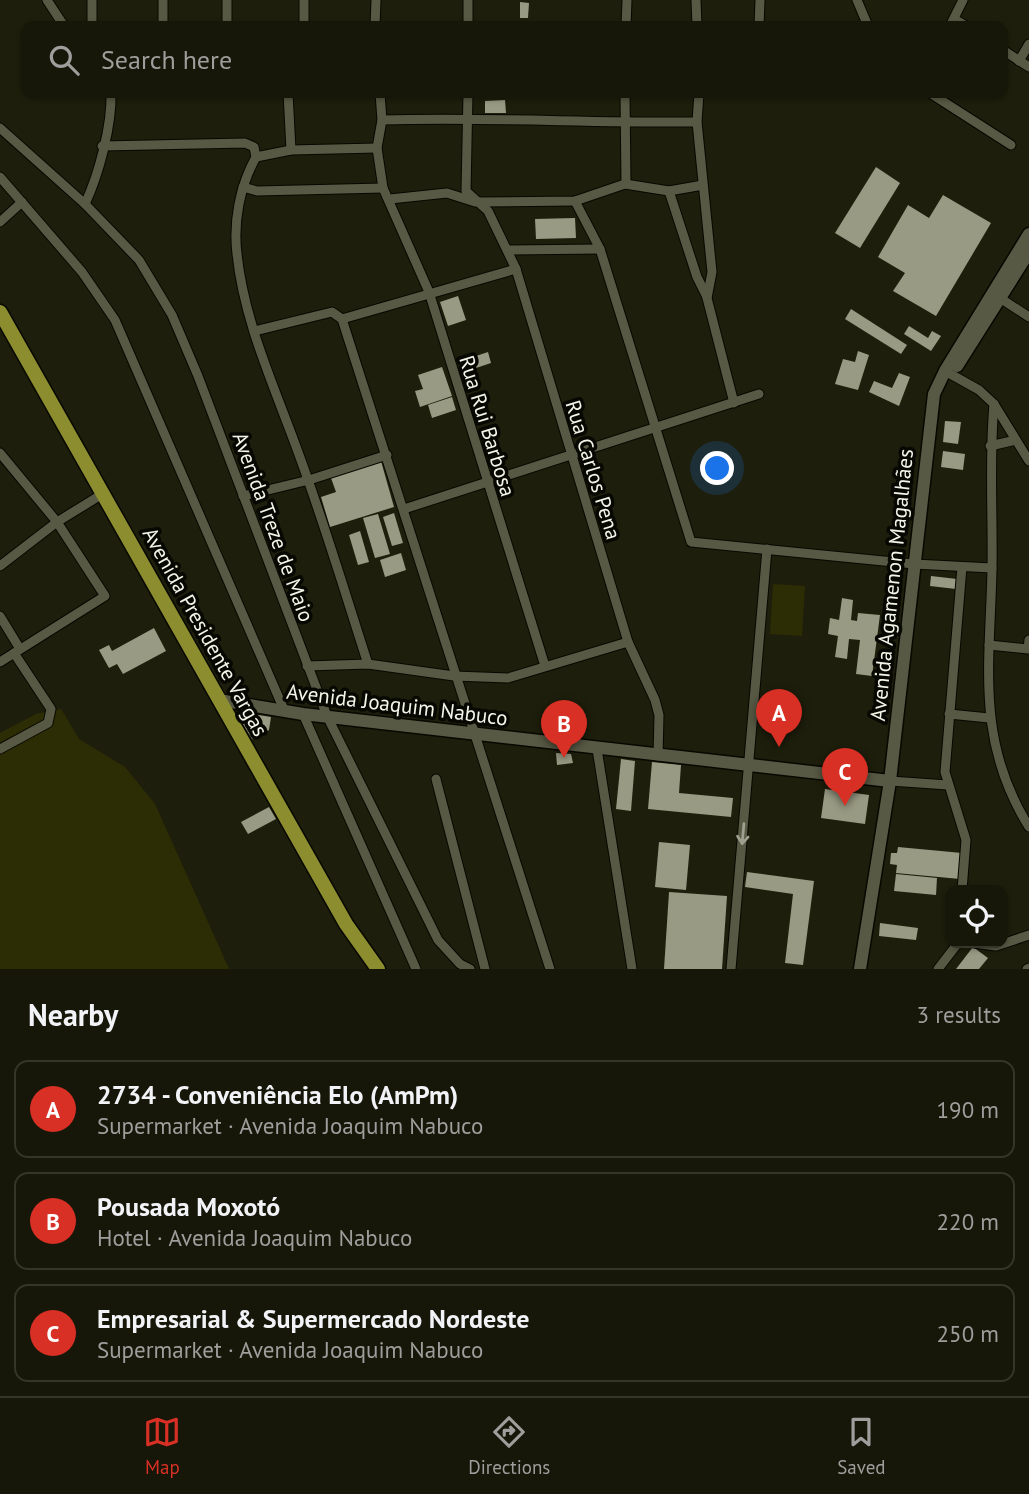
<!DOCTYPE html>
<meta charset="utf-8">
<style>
:root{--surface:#161609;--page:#1f1f12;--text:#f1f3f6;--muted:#9e9f9c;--line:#35352a;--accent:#d93025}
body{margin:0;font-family:"PT Sans",sans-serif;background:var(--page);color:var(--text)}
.controls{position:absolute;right:21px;bottom:21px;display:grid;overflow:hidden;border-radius:14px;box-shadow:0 2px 5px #0004}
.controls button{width:63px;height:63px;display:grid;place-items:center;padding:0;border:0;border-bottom:2px solid var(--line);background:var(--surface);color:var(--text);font:35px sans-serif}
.you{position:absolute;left:718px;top:469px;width:24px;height:24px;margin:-18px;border:5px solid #fff;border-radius:50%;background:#1a73e8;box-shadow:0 0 0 10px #1a73e833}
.badge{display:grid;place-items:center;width:46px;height:46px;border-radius:50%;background:var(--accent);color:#fff;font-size:23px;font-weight:700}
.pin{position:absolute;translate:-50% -58px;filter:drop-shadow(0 2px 4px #0008)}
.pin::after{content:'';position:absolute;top:37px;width:24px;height:21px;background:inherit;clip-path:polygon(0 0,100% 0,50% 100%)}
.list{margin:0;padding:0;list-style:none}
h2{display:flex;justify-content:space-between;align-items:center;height:91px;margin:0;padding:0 28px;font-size:30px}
h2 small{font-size:23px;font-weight:400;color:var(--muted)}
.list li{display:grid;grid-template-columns:46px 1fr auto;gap:21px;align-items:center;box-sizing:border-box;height:98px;margin:0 14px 14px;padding:0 14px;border:2px solid var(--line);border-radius:14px}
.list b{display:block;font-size:26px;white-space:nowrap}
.list p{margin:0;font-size:23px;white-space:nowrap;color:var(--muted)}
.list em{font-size:23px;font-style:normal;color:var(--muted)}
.icon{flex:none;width:38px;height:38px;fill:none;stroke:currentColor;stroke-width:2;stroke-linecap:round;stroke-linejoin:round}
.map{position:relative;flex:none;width:1029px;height:969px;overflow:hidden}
.search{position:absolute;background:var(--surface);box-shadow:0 2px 5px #0004;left:21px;right:21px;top:21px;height:77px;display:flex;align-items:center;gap:18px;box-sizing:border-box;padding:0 24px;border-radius:14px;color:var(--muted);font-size:26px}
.sheet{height:427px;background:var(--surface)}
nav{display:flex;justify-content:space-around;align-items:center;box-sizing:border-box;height:98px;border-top:2px solid var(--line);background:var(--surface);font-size:19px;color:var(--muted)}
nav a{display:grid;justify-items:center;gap:4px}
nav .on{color:var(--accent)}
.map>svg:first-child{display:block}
.green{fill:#2d2d05}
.building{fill:#989a83}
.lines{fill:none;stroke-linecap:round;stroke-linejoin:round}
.street-casing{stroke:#080800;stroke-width:11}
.secondary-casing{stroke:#080800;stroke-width:15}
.primary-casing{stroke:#080800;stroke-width:17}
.street{stroke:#585944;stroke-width:9}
.secondary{stroke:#585944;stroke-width:12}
.primary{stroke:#8c8d2f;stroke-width:14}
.oneway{stroke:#9e9f8e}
.labels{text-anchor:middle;stroke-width:7;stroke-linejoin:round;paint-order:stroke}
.street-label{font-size:21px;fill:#f4f5e9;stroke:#080803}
</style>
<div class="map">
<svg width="1029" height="969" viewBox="0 0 1029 969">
<rect width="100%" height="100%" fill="#1e1e0c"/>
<g class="green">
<path d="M 773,584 L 805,586 L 802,636 L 770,634 Z"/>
<path d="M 61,709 L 79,739 L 125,767 L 155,804 L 229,969 L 0,969 L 0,733 L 36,714 Z"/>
</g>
<g class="building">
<path d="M 520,2 L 529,3 L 528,18 L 520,18 Z"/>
<path d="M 505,100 L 506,113 L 485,113 L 485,101 Z"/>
<path d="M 876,167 L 900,183 L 860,248 L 835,233 Z"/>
<path d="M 943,195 L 991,223 L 936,316 L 893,291 L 905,273 L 878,257 L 908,205 L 929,218 Z"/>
<path d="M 575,218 L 576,238 L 536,239 L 535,219 Z"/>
<path d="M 458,296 L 466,320 L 448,326 L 440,302 Z"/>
<path d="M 851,309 L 907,345 L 901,354 L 845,319 Z"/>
<path d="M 909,326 L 928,338 L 932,331 L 941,336 L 931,351 L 904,334 Z"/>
<path d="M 858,351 L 869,355 L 858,390 L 835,384 L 843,359 L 855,362 Z"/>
<path d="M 488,352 L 491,363 L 461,373 L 458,362 Z"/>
<path d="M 442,367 L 452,396 L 420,407 L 415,391 L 423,389 L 418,375 Z"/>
<path d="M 899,373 L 910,377 L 899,406 L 869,392 L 874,381 L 892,388 Z"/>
<path d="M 452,397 L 456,410 L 432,418 L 428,405 Z"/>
<path d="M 945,421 L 961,422 L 958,444 L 943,442 Z"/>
<path d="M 943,451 L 965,454 L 963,470 L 941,467 Z"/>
<path d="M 381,461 L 394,507 L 330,527 L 321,497 L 336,492 L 331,478 Z"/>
<path d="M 394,513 L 403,543 L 392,546 L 383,517 Z"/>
<path d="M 378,514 L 390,554 L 375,558 L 363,518 Z"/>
<path d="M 360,531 L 369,562 L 358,565 L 349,535 Z"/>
<path d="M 401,553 L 406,570 L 385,577 L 380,560 Z"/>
<path d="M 931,576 L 957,579 L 956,589 L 930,586 Z"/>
<path d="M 842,598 L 853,600 L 851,620 L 857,621 L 858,613 L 880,615 L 872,676 L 856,674 L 860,640 L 849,639 L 847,659 L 835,657 L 838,636 L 828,634 L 830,618 L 839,620 Z"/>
<path d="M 154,628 L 166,651 L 123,674 L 117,664 L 109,668 L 99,650 L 109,645 L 112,651 Z"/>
<path d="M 247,713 L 271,717 L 269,730 L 252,739 L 240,719 Z"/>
<path d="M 556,753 L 571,754 L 573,763 L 557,765 Z"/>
<path d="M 621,759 L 635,761 L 631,811 L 616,809 Z"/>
<path d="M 652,762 L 681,765 L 679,793 L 733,798 L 731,817 L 648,809 Z"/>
<path d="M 825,789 L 869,795 L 865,824 L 821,818 Z"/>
<path d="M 269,807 L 276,819 L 248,834 L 241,822 Z"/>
<path d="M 659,842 L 690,845 L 686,890 L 655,887 Z"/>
<path d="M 898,847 L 962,853 L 960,879 L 896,873 L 897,865 L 890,864 L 891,853 L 897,853 Z"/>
<path d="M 747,872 L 814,881 L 803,965 L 785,963 L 793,894 L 745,887 Z"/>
<path d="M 896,874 L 937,878 L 936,895 L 894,891 Z"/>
<path d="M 669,892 L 727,896 L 722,969 L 664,969 Z"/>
<path d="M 880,923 L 918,928 L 916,940 L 879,936 Z"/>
<path d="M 973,947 L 988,958 L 979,969 L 956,969 Z"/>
</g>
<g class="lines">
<defs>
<g id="street">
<path d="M 47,0 L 64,26"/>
<path d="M 304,0 L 304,26"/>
<path d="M 696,0 L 697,26"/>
<path d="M 857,0 L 868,26"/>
<path d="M 954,19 L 966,26"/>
<path d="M 92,26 L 92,0"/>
<path d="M 163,26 L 163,0"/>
<path d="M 227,26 L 227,0"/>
<path d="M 375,26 L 376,0"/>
<path d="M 468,26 L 468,0"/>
<path d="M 626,26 L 627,0"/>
<path d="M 759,26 L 760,0"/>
<path d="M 950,26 L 963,0"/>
<path d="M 1003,50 L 1029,67"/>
<path d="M 1019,61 L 1029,44"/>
<path d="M 288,93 L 291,150"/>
<path d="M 380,93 L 382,120 L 377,148 L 383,188 L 429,292 L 545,666"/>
<path d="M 468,93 L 466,191 L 488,211 L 516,269 L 628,642 L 655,700 L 659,715 L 658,756"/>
<path d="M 625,93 L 626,184"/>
<path d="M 699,93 L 697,122 L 712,272 L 707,298 L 734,403"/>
<path d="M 930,93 L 1011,145"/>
<path d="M 382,120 C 487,117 592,123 697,122"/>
<path d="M 0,128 L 85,204 L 139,260 L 172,315 L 198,376 L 327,716 L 438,940 L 460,964 L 470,969"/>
<path d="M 102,146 L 245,143 L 254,147 L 256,157 C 240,186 233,221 237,254 C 244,322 275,388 298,452 C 324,522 345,593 368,664"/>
<path d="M 256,157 L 291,150 L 377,148"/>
<path d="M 0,177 L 82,272 L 115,320 L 285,712"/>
<path d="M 243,187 L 257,191 L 383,188"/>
<path d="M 669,191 L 697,277 L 707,297"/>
<path d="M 390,199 L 447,193 L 475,202 L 575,201 L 625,184 L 669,191 L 703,185"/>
<path d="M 575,201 L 600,249 L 691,542 L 914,564 L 992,568"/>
<path d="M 85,204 C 99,174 112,125 111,93"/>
<path d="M 0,222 L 22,202"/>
<path d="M 509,250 L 600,249"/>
<path d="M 997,296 L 1029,317"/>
<path d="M 342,319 L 550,969"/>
<path d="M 342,319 L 516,269"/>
<path d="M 255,331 L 332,312 L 342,319"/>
<path d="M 945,371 L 979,390 L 994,404 L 1029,461"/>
<path d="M 994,404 C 989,459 993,514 992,569 C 990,665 975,740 1029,827"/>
<path d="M 990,446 L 1016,440"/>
<path d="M 0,453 L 57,522 L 105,596 L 0,662"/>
<path d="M 243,496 L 309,480 L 387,455"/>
<path d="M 404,509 L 759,394"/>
<path d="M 0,566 L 57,522 L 104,493"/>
<path d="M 962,567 L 945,772 L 966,840 L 962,890"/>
<path d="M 0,616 L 20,649"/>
<path d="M 989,645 L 1028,649 L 1029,640"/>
<path d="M 307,666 L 368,664 L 454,676 L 508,678 L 628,642"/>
<path d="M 303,714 L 416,969"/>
<path d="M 949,714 L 989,718"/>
<path d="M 0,749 L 48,723 L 51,709 L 14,653"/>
<path d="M 597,749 L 632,969"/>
<path d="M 436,779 L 485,969"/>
<path d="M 890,781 L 948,785"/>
<path d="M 974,943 L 996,946 L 1029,935"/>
<path d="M 731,969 L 767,549"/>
<path d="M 938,969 L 958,943"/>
<path d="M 1027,969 L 1029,968"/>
</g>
<g id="secondary">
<path d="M 957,366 L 1029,252"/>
<path d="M 219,700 L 303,714 L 890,781"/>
<path d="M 860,969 L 890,781 L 934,394 L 945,371 L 1029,234"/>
</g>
<path id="primary" d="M 0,312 L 346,924 L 378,969"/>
</defs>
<use href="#street" class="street-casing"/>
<use href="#secondary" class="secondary-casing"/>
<use href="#primary" class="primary-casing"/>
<use href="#street" class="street"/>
<use href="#secondary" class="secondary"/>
<use href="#primary" class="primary"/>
</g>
<defs><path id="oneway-shaft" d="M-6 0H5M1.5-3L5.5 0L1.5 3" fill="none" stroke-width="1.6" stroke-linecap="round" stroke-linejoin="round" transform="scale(1.75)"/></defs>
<use class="oneway" href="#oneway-shaft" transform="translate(743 834) rotate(95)"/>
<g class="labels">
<g class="street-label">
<text transform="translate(487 426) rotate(73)" y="7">Rua Rui Barbosa</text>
<text transform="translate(593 470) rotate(73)" y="7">Rua Carlos Pena</text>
<text transform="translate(273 527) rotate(70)" y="7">Avenida Treze de Maio</text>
<text transform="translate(892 585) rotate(-84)" y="7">Avenida Agamenon Magalhães</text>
<text transform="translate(205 632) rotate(61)" y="7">Avenida Presidente Vargas</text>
<text transform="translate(397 705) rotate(7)" y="7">Avenida Joaquim Nabuco</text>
</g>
</g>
</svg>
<div class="controls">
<button><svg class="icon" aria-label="locate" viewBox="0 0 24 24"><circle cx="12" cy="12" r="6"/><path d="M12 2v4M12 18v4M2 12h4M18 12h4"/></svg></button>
</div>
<div class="you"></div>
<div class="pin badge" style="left:779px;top:747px">A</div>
<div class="pin badge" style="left:564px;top:758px">B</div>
<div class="pin badge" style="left:845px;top:806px">C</div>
<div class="search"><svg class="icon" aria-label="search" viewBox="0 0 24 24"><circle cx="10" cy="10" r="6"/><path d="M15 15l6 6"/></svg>Search here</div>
</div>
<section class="sheet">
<h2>Nearby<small>3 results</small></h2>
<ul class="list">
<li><span class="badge">A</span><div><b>2734 - Conveniência Elo (AmPm)</b><p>Supermarket · Avenida Joaquim Nabuco</p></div><em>190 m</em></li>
<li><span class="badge">B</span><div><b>Pousada Moxotó</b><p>Hotel · Avenida Joaquim Nabuco</p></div><em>220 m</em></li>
<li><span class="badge">C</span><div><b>Empresarial &amp; Supermercado Nordeste</b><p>Supermarket · Avenida Joaquim Nabuco</p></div><em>250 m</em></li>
</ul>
</section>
<nav>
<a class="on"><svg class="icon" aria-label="map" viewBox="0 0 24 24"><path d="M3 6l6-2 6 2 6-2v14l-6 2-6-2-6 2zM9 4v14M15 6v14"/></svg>Map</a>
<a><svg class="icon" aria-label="directions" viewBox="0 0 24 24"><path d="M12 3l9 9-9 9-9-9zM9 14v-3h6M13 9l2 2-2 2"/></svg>Directions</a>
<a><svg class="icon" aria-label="saved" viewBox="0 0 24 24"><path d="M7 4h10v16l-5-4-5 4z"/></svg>Saved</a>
</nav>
